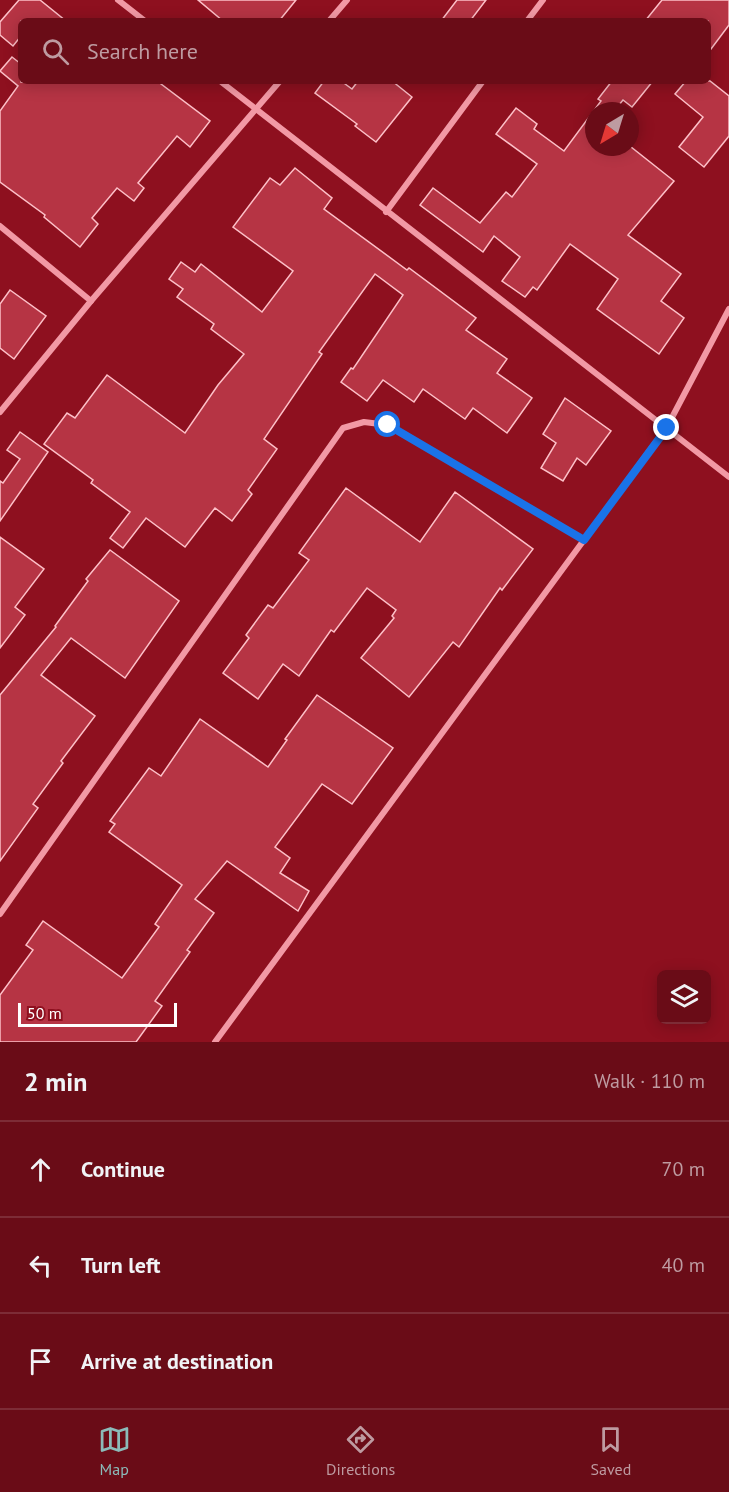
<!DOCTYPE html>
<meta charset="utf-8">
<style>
:root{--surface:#6a0c17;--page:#721a24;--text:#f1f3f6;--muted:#be9ba1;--line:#7d2c36;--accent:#8bbbb9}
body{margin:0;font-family:"PT Sans",sans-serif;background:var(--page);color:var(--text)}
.controls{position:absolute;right:18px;bottom:18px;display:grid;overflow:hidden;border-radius:9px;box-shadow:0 3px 15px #0003}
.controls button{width:54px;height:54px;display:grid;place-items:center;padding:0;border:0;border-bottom:2px solid var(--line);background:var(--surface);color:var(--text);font:30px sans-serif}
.compass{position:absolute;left:585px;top:102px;width:54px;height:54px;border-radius:50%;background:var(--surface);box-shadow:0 3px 15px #0003;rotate:218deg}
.scale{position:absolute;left:18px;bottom:15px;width:159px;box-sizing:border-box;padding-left:6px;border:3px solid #fff;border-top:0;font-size:16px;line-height:21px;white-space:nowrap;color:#fff;-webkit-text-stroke:4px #8e101f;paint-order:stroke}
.stop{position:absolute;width:18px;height:18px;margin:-14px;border:4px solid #1a73e8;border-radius:50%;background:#fff}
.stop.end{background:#1a73e8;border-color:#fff;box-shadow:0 2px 6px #0008}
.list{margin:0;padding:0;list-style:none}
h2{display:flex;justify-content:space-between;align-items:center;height:78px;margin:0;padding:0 24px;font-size:26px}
h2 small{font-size:20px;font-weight:400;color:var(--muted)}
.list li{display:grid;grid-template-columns:39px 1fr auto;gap:18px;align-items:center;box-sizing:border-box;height:96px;padding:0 24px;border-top:2px solid var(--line)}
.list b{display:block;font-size:22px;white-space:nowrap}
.list em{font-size:20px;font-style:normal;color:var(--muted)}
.icon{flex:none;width:33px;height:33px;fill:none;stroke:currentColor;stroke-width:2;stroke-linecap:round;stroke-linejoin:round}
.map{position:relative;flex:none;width:729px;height:1042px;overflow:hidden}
.search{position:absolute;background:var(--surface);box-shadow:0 3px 15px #0003;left:18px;right:18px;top:18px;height:66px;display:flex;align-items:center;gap:15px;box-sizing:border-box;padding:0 21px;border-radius:9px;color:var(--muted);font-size:22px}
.sheet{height:366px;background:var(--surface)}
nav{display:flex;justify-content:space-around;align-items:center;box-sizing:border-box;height:84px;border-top:2px solid var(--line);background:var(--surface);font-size:16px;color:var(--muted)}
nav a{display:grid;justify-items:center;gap:3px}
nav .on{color:var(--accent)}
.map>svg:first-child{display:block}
.building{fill:#b63444;stroke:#fdc0c8;stroke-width:1.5}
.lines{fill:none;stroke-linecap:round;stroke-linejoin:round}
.street{stroke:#f299a5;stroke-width:6}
.route{stroke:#1a73e8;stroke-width:8}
</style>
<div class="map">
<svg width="729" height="1042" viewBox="0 0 729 1042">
<rect width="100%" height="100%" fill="#8e101f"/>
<g class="building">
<path d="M 19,0 L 40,0 L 66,21 L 21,21 L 21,36 L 13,46 L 0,35 L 0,22 Z"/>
<path d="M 198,0 L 296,0 L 279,21 L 223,21 Z"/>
<path d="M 457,0 L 486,0 L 470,21 L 441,21 Z"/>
<path d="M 662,0 L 729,0 L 729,25 L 708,53 L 708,21 L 645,21 Z"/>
<path d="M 12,57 L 21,64 L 21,82 L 157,81 L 210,121 L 190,147 L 177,136 L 138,183 L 144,188 L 134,201 L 117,188 L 92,218 L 98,224 L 80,247 L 44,217 L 45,215 L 0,182 L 0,111 L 18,86 L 0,71 Z"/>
<path d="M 324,81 L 341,81 L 352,89 L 358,81 L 392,81 L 412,97 L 376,142 L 355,126 L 357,124 L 315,93 Z"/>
<path d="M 612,81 L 653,81 L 632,107 L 623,100 L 614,111 L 594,111 L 594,147 L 631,147 L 674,181 L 628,235 L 681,274 L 661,301 L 684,318 L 659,354 L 597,309 L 618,279 L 570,244 L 537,290 L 533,287 L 525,297 L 502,281 L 520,257 L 494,236 L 483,252 L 420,205 L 433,188 L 480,223 L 506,192 L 512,197 L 537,164 L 496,134 L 516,108 L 537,124 L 534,129 L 564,151 L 601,101 L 598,99 Z"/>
<path d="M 686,81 L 710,81 L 729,96 L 729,136 L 704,167 L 679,147 L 703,117 L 675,94 Z"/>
<path d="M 295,168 L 332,198 L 324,209 L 407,270 L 409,268 L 476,318 L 466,330 L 507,359 L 497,373 L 532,398 L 507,433 L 473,408 L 465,419 L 423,389 L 414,402 L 383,380 L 367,401 L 341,382 L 351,368 L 353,369 L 403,295 L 375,274 L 319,352 L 322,354 L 264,439 L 277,449 L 248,490 L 252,494 L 232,521 L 215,508 L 185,547 L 146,518 L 123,548 L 110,538 L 130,512 L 91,483 L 93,480 L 44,444 L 67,413 L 75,418 L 107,375 L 185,433 L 218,385 L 244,354 L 211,329 L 214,324 L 177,297 L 183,289 L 169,279 L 181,262 L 195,272 L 201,264 L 262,312 L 293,271 L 233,227 L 270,178 L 280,185 Z"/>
<path d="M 10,290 L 46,316 L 14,359 L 0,348 L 0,304 Z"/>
<path d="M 565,398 L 611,431 L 586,465 L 577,458 L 563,481 L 541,468 L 556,443 L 543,434 Z"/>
<path d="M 20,432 L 48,452 L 0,521 L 0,481 L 3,483 L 20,459 L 7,450 Z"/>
<path d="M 346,488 L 420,542 L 455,492 L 533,549 L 502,590 L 500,588 L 459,647 L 453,642 L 409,697 L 361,658 L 394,618 L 392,616 L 396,610 L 367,588 L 334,632 L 331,630 L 299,676 L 283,664 L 258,699 L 223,673 L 249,638 L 246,635 L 268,605 L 273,608 L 309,560 L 299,553 Z"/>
<path d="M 0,537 L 44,569 L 15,607 L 25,615 L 0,648 Z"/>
<path d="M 110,550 L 179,601 L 125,678 L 71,638 L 41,675 L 95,716 L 61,761 L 63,763 L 33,804 L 38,808 L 0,861 L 0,695 L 56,627 L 55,626 L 88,581 L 86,579 Z"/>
<path d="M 317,695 L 393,748 L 352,804 L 322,784 L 275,847 L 290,858 L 280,873 L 309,891 L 298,911 L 227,861 L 195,899 L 214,913 L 187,950 L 190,952 L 155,1001 L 162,1006 L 136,1042 L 0,1042 L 0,995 L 33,950 L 26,945 L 43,921 L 122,978 L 159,927 L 155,924 L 182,885 L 109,832 L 115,824 L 110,821 L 149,768 L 161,776 L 200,719 L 268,767 L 287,740 L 285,739 Z"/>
</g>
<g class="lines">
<g class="street">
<path d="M 118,0 L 145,21"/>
<path d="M 329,21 L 347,0"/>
<path d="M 527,21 L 543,0"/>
<path d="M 220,81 L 729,477"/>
<path d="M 386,212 L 483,81"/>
<path d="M 0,226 L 91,301"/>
<path d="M 0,412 L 91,301 L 280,81"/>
<path d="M 0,914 L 343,428 L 364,422 L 388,425 L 584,540"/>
<path d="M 215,1042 L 667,427 L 729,309"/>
</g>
</g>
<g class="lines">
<path class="route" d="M 388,425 L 584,540 L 667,428"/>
</g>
</svg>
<div class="controls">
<button><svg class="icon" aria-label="layers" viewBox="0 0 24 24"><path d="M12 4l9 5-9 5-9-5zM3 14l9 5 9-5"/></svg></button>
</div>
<svg class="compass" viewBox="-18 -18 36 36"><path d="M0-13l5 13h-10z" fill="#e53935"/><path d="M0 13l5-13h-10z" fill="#be9ba1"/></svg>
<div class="scale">50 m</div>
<div class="stop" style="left:388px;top:425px"></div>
<div class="stop end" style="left:667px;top:428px"></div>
<div class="search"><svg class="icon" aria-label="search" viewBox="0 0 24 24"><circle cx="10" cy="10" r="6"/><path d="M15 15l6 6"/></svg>Search here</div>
</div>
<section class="sheet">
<h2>2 min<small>Walk · 110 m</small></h2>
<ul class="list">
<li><svg class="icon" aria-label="ahead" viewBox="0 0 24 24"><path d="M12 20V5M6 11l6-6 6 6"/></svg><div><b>Continue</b></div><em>70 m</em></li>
<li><svg class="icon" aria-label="left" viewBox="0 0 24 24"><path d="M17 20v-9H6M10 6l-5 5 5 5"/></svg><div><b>Turn left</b></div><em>40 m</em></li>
<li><svg class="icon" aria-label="arrive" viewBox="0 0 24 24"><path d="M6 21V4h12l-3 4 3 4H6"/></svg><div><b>Arrive at destination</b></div></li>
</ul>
</section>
<nav>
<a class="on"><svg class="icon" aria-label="map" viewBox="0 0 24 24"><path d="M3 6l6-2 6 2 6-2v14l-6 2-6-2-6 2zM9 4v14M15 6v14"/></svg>Map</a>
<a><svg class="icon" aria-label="directions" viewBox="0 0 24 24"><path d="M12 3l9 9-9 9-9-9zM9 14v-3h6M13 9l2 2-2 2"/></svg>Directions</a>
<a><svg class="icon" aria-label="saved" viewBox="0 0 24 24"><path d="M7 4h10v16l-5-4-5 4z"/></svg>Saved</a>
</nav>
